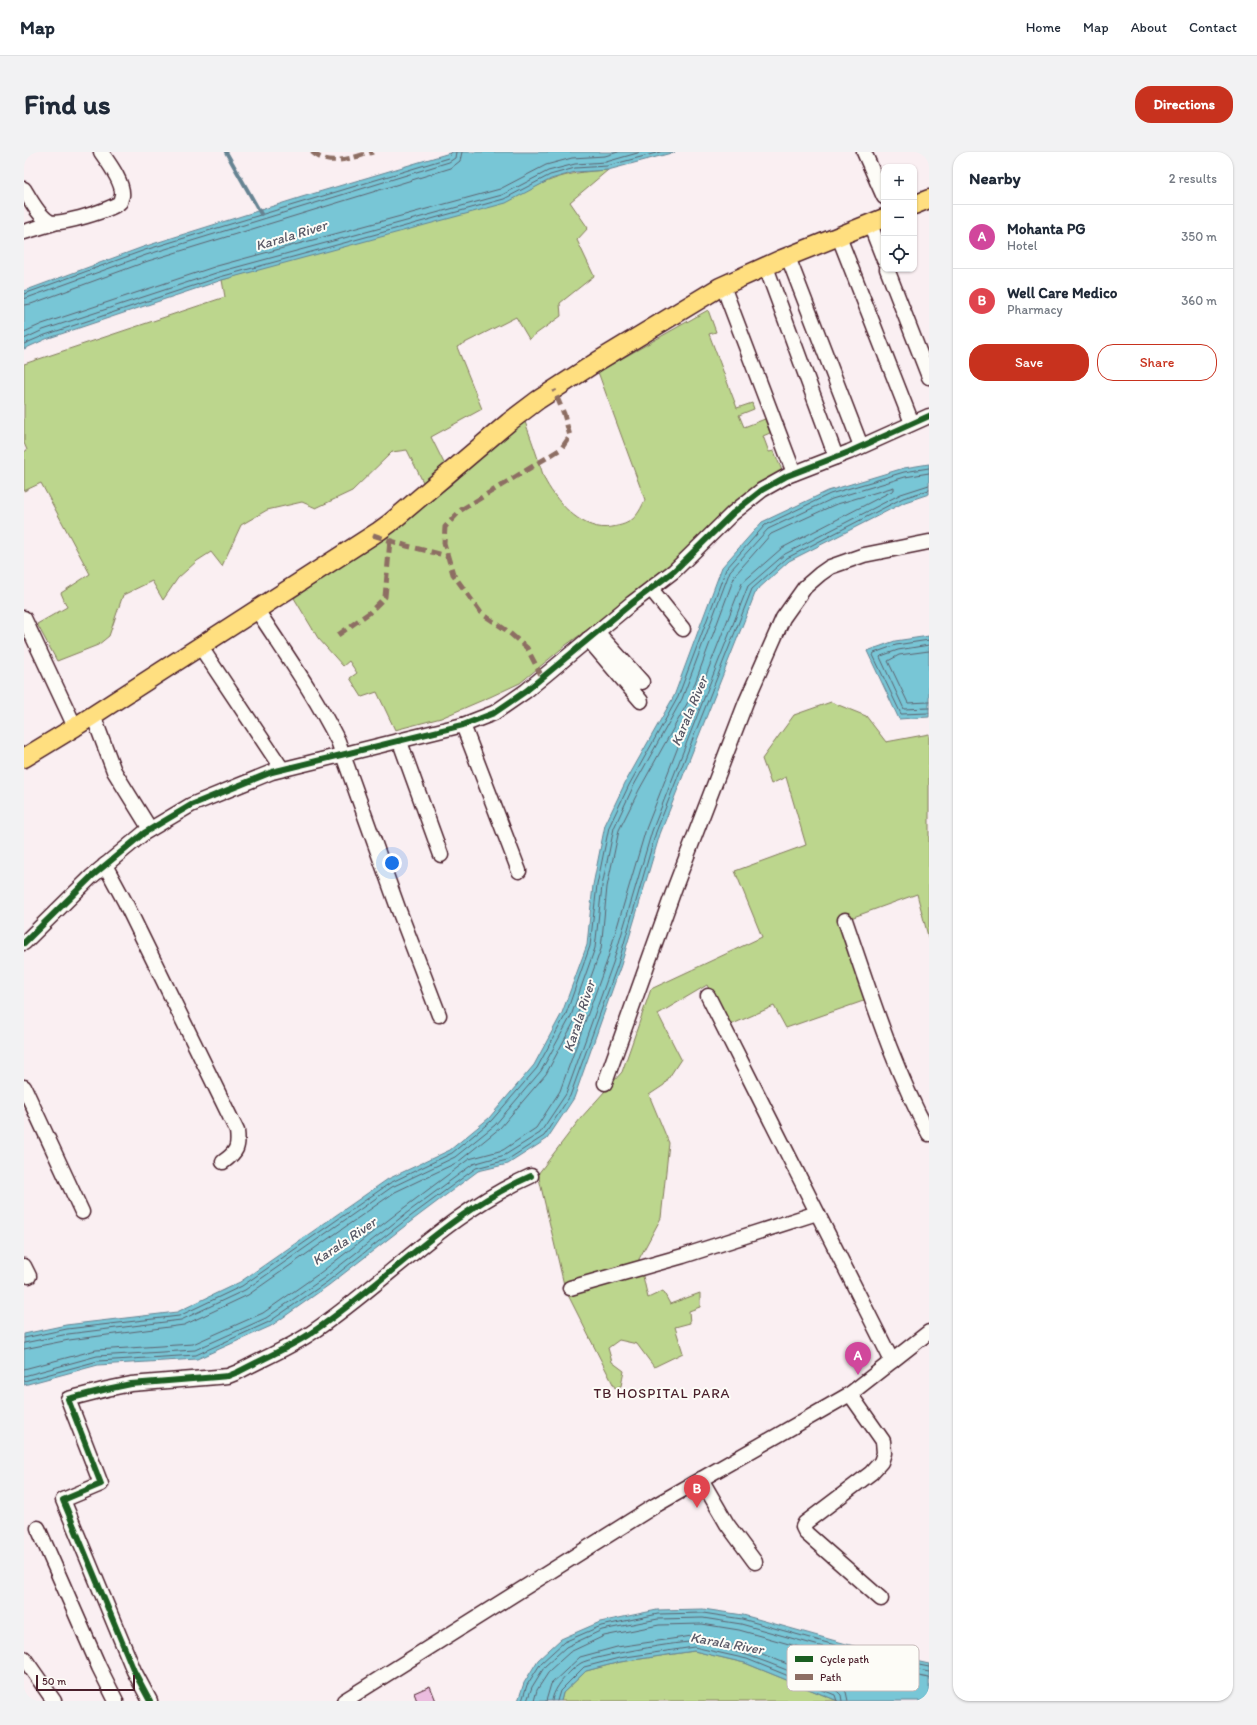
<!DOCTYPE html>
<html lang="en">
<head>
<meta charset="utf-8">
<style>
	body { margin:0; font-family:Itim,sans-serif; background:#f2f2f3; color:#1f2937 }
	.controls { position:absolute; right:12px; top:12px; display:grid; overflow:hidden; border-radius:8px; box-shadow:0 1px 3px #0004 }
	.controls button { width:36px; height:36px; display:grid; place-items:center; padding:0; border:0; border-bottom:1px solid #e0e1e3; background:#fff; color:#1f2937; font:20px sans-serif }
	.scale { position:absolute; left:12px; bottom:10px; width:99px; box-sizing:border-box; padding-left:4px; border:2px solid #4a1f2b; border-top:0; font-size:11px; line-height:14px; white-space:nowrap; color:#4a1f2b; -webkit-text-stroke:3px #fdfcf7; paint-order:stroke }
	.you { position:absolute; left:368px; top:711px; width:14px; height:14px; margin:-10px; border:3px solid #fff; border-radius:50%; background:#1a73e8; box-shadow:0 0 0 6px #1a73e833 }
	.badge { display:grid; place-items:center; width:26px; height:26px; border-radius:50%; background:#c8321e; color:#fff; font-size:13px; font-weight:700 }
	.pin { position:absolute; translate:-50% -33px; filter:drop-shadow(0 1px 2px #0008) }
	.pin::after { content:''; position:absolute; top:21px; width:14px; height:12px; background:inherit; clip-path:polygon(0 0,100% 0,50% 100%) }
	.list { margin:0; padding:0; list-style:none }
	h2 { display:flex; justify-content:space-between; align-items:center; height:52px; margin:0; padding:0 16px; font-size:17px }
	h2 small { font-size:13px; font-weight:400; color:#747a83 }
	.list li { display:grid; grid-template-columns:26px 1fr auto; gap:12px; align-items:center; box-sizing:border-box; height:64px; padding:0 16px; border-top:1px solid #e0e1e3 }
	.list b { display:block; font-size:15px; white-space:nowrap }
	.list p { margin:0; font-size:13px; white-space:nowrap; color:#747a83 }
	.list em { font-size:13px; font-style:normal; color:#747a83 }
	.actions { display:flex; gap:8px; padding:12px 16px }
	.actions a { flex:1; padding:9px 0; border:1px solid #c8321e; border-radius:16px; text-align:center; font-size:14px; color:#c8321e }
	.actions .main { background:#c8321e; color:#fff }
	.icon { flex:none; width:22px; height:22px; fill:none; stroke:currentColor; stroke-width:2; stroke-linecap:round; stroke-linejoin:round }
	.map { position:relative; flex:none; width:905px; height:1549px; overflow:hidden; border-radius:16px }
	header { display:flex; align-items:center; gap:24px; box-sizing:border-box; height:56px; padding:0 20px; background:#fff; border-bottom:1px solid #e0e1e3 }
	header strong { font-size:19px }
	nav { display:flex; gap:22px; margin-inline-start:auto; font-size:14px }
	.intro { display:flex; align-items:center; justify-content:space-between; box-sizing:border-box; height:96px; padding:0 24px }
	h1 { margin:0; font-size:28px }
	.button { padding:10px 18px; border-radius:16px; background:#c8321e; color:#fff; font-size:14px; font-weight:700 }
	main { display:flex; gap:24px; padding:0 24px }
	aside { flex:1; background:#fff; border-radius:16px; box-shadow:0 1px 3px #0004 }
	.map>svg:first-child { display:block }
	.green { fill:#bcd68d; stroke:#837a5c }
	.water { fill:#78c6d6; stroke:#668392 }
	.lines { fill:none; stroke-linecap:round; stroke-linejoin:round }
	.shore { stroke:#5c626f; stroke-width:1 }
	.stream { stroke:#668392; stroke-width:4 }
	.building { fill:#ecbddf; stroke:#4a1f2b }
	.minor-casing { stroke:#4a1f2b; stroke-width:17 }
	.major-casing { stroke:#4a1f2b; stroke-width:21 }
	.minor { stroke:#fdfcf7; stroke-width:14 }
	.major { stroke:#ffdf80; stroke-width:18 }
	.quiet { stroke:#8d6e63; stroke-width:5; stroke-dasharray:10 5; stroke-linecap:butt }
	.cycleway-casing { stroke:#fdfcf7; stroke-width:8 }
	.cycleway { stroke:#1b5e20; stroke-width:6 }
	.labels { text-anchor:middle; stroke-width:4; stroke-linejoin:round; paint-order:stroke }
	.water-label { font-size:14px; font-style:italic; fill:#5a5967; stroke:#fdfcf7 }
	.neighbourhood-label { font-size:14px; letter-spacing:1px; fill:#4a1f2b; stroke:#fdfcf7 }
	.key { fill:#fdfcf7; stroke:#c7baba; stroke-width:1 }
	.key-label { font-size:11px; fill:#4a1f2b }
</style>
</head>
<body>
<header>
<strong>Map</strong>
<nav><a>Home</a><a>Map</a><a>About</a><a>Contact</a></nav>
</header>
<div class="intro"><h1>Find us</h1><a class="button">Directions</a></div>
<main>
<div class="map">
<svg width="905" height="1549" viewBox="0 0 905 1549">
	<rect width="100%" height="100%" fill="#faeff2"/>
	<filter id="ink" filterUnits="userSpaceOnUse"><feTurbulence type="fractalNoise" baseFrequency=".025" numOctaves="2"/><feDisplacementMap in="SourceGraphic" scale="8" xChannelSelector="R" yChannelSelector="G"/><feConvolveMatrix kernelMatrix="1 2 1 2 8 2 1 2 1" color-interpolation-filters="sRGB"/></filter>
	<g filter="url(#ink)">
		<g class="green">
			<path d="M584 18 546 50 564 76 553 88 570 124 536 151 537 164 505 187 492 165 433 195 458 257 407 285 421 313 399 330 383 298 368 300 328 339 292 356 278 350 243 358 217 373 198 414 187 400 173 409 154 426 139 448 128 429 99 443 85 484 74 493 33 509 13 472 43 455 37 441 66 422 17 331 0 339V300L3 298 0 291V212L201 145 198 128 509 36C537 22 553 20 584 18Z"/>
			<path d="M684 158 692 180 685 182 713 256 728 251 730 257 715 263 720 275 741 267 746 281 739 284 745 300 750 299 759 321 647 418 542 493 496 531 466 545 417 566 371 578 353 540 338 545 326 526 333 521 325 509 319 514 294 486 270 446 354 388 427 333 500 267C505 281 510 295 515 310 517 316 519 324 522 330 535 353 560 380 588 375 608 372 613 365 621 348L574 220Z"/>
			<path d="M807 550 842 564 862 590 905 582V788L893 742 824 767 848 846 762 876 750 854 704 874 683 833 634 862 657 907 640 933 625 943 645 991 637 1066 615 1107 624 1146 639 1139 646 1152 676 1141V1155L665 1159 666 1171 651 1175 659 1201 630 1215 613 1192 595 1188 584 1196 588 1210 600 1219 597 1234 591 1236 541 1137 514 1022 556 967 598 920 627 837 738 785 711 719 782 693 762 625 747 632 738 607 770 563Z"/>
			<path d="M670 1499 721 1511 814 1549H537L539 1541 562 1519 596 1510Z"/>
		</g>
		<g class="water">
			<path d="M429 0H651L584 18 551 20 527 27 482 51 198 128 22 187 0 197V139L119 95 278 45Z"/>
			<path d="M905 312V342L881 350 765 409 732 439 636 682 597 813 550 946 523 987 484 1012 454 1019 390 1067 305 1133 247 1174 173 1207 74 1213 0 1233V1182L42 1173 153 1160 216 1130 364 1027 426 998 465 966 510 913 538 861 563 793 569 733 581 673 601 631 650 544 698 415 738 370 804 339 880 316Z"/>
			<path d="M905 484V565L875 567 843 499 871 489Z"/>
			<path d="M679 1457 719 1463 851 1500 905 1512V1549H814L721 1511 670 1499 596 1510 562 1519 539 1541 537 1549H494L500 1531 514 1508 537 1487 576 1470 633 1458Z"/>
		</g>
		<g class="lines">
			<g class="shore">
				<path d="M0 142 121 98 424 6 426 4 427 0"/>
				<path d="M0 147 122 103 425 10 431 6 432 0"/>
				<path d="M0 153 7 152 124 109 427 16 436 9 438 0"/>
				<path d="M0 180 18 172 193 114 476 37 522 13 548 6 581 4 594 0"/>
				<path d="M0 187 19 178 195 120 478 43 524 19 551 12 582 10 617 0"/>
				<path d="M0 192 21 183 196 125 480 47 526 23 551 16 583 14 636 0"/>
				<path d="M905 488 872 493 850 501 849 503 877 562 905 561"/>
				<path d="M905 493 874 498 857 504 856 505 880 557 905 556"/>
				<path d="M905 499 875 503 864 509 884 551 905 550"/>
				<path d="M0 1186 43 1177 155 1164 218 1134 366 1031 428 1001 467 969 513 916 542 862 566 794 573 733 585 675 605 633 654 545 702 417 741 373 806 342 880 320 905 316"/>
				<path d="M0 1191 44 1182 157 1168 221 1138 368 1035 431 1005 471 973 517 919 547 864 571 796 578 734 590 676 609 635 658 547 706 419 744 377 808 347 881 325 905 321"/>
				<path d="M0 1197 45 1188 160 1173 224 1143 371 1040 434 1010 476 976 522 922 552 866 577 797 583 735 595 678 615 638 664 550 711 423 747 382 810 353 870 335V338L758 396 718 431 622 677 583 809 536 939 512 976 479 998 445 1007 381 1055 296 1121 239 1161 169 1192 72 1198 0 1217"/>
				<path d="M0 1224 73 1204 171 1198 242 1166 300 1126 384 1060 449 1012 481 1003 516 981 542 942 589 811 628 679 724 434 761 402 877 342 905 333"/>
				<path d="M0 1229 74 1209 172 1203 245 1170 303 1130 387 1064 452 1016 483 1008 520 984 546 944 594 812 632 680 728 437 763 406 879 346 905 338"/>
				<path d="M498 1549 503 1533 517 1511 540 1490 577 1474 634 1462 679 1461 718 1467 850 1504 905 1515"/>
				<path d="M503 1549 508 1535 521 1514 542 1495 578 1478 634 1467 679 1466 717 1472 849 1509 905 1520"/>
				<path d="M510 1549 513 1538 526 1518 546 1500 580 1484 635 1473 678 1472 715 1478 847 1515 905 1526"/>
				<path d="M522 1549 527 1532 556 1505 593 1495 668 1484 726 1497 815 1533 822 1540 824 1549"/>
				<path d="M528 1549C529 1536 546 1518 557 1511 567 1505 660 1488 673 1490 722 1499 767 1520 813 1539L817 1543 818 1549"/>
				<path d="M533 1549 536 1539 560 1515 595 1506 670 1495 723 1507 811 1543 813 1549"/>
			</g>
			<path class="stream" d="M202 0 237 62"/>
		</g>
		<path class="building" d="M406 1534 412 1549H393L390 1541Z"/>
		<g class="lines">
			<g class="minor-casing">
				<g id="minor">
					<path d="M840 0 860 45"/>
					<path d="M0 37C6 47 15 65 26 70 35 74 90 57 96 50 97 48 97 45 98 44 100 31 84 10 77 0"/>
					<path d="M846 72 860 108"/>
					<path d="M0 80 30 71"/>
					<path d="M815 85 888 271"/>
					<path d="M764 105 837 294"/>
					<path d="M742 115 812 305"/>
					<path d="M863 117 905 225"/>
					<path d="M699 134 770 321"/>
					<path d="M627 437 659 477"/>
					<path d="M233 458C261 501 291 543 314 589L374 756 415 863"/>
					<path d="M0 466 51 575"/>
					<path d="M573 480 618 530"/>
					<path d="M564 487 617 549"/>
					<path d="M176 494 258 617"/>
					<path d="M69 563 90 619 126 677"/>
					<path d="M439 573 495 719"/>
					<path d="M376 590 417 703"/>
					<path d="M81 713 101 750 213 979C215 995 213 1000 199 1010"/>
					<path d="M821 768C846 840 868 914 905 982"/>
					<path d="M0 791 67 725 120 681 167 653 248 620 439 573 470 561 502 539 608 451 650 419 709 361 738 338 763 324 825 300 905 264"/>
					<path d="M684 844 868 1209"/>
					<path d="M581 931 651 735 722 550 759 466 781 435 796 422 806 415 840 403 905 390"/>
					<path d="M0 935 58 1060"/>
					<path d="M0 1114 5 1124"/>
					<path d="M546 1136 659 1104 793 1061"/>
					<path d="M826 1242 859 1289 860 1301 857 1310 847 1321 781 1371 779 1375 782 1381 857 1447"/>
					<path d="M677 1327 703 1372 731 1410"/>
					<path d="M14 1376 75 1515 92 1549"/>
					<path d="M0 1506 30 1549"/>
					<path d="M126 1549 110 1519 39 1348 77 1332 44 1247 83 1237 107 1232 193 1225 204 1224 214 1220C238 1207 265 1196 287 1181 363 1130 421 1062 507 1024"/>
					<path d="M320 1549 632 1353 826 1242 905 1180"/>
				</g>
			</g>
			<g class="major-casing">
				<g id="major">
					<path d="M890 53 905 47"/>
					<path d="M0 606 51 575 355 379 366 371 485 270 514 248 574 209 696 135 758 107 860 66"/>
				</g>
			</g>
			<use href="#minor" class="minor"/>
			<use href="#major" class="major"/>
			<g class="quiet">
				<path d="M288 0C305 16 329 5 349 0"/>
				<path d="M349 383 383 394 424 404"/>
				<path d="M314 483 345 461 361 445 366 388"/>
				<path d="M518 525 503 496 482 478 457 461 429 422 420 391 421 375 437 358 537 297 546 284 540 262 530 238"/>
			</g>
			<g class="cycleway-casing">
				<g id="cycleway">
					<path d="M0 791 67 725 120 681 167 653 248 620 439 573 470 561 502 539 608 451 650 419 709 361 738 338 763 324 825 300 905 264"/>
					<path d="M126 1549 110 1519 39 1348 77 1332 44 1247 83 1237 107 1232 193 1225 204 1224 214 1220C238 1207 265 1196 287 1181 363 1130 421 1062 507 1024"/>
				</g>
			</g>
			<use href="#cycleway" class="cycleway"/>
		</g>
	</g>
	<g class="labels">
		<g class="water-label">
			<text transform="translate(267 83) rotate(-17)" y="5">Karala River</text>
			<text transform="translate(665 559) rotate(-67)" y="5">Karala River</text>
			<text transform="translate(555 864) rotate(-72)" y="5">Karala River</text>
			<text transform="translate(320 1089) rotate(-34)" y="5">Karala River</text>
			<text transform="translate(703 1491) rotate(10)" y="5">Karala River</text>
		</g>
		<g class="neighbourhood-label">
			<text x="638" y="1246">TB HOSPITAL PARA</text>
		</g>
	</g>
	<rect x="763" y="1493" width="132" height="46" rx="6" class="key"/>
	<rect x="771" y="1504" width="18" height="6" fill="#1b5e20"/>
	<rect x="771" y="1522" width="18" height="6" fill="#8d6e63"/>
	<g class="key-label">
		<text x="796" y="1511">Cycle path</text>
		<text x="796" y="1529">Path</text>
	</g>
</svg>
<div class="controls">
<button>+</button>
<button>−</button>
<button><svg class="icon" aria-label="locate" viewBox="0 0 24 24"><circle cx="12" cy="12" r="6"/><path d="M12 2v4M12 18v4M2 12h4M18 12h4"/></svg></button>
</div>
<div class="scale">50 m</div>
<div class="you"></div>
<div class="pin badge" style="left:834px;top:1223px;background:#d1479c">A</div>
<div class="pin badge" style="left:673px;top:1356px;background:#e0444e">B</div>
</div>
<aside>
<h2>Nearby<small>2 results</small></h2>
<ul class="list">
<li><span class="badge" style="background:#d1479c">A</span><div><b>Mohanta PG</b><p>Hotel</p></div><em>350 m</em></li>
<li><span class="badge" style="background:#e0444e">B</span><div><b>Well Care Medico</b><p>Pharmacy</p></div><em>360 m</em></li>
</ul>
<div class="actions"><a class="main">Save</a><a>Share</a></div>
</aside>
</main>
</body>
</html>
